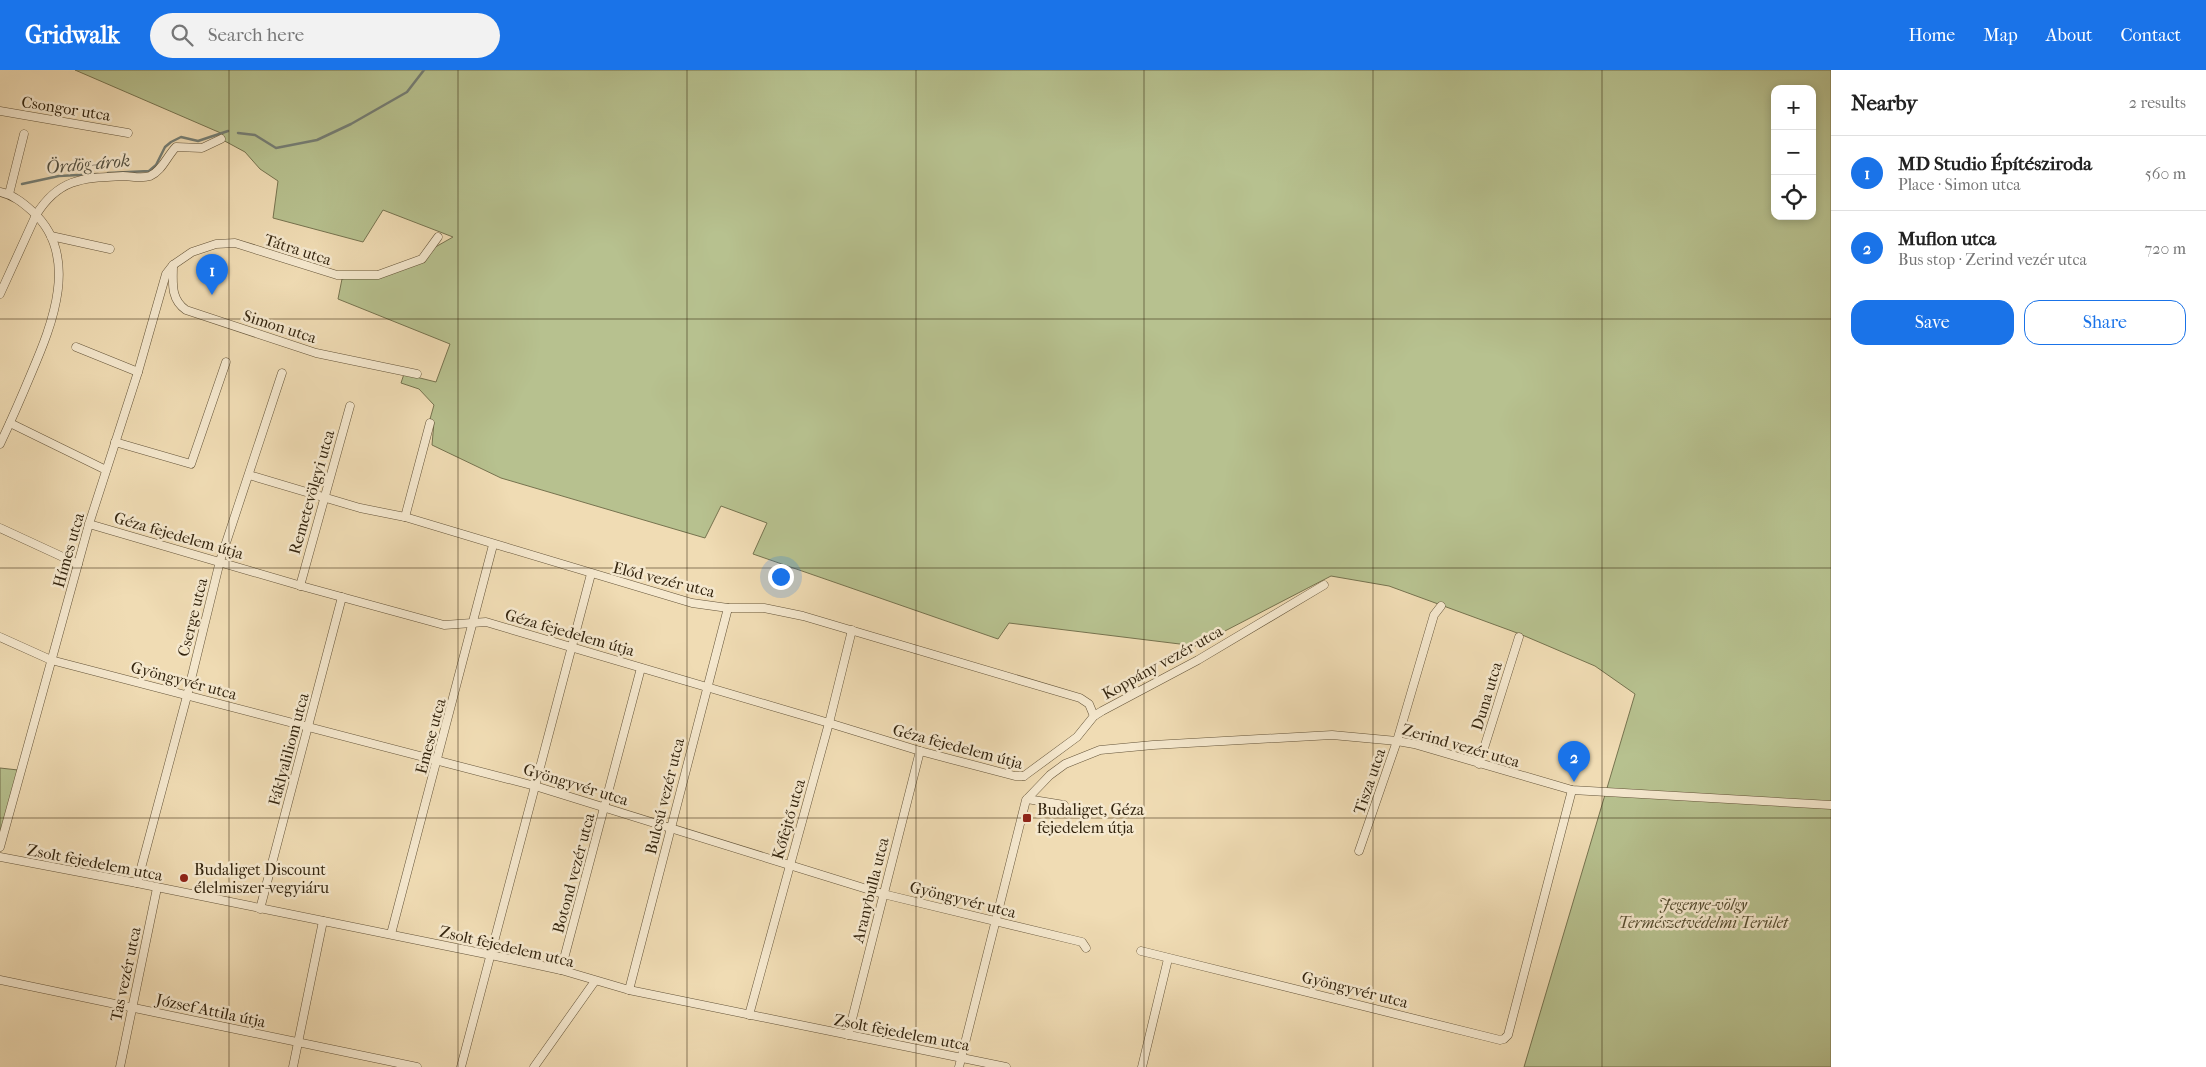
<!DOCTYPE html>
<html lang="en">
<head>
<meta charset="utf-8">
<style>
	body { margin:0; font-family:"IM FELL French Canon",serif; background:#f2f2f2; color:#222 }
	.controls { position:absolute; right:15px; top:15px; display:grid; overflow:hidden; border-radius:10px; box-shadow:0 2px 8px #0003 }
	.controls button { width:45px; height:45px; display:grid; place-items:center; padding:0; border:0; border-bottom:1px solid #e0e0e0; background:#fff; color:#222; font:25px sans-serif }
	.you { position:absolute; left:780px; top:506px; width:18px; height:18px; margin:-12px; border:4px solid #fff; border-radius:50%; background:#1a73e8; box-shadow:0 0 0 8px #1a73e833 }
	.badge { display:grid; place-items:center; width:32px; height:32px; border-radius:50%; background:#1a73e8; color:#fff; font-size:16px; font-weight:700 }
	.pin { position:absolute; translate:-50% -41px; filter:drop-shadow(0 1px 2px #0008) }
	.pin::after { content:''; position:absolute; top:26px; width:18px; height:15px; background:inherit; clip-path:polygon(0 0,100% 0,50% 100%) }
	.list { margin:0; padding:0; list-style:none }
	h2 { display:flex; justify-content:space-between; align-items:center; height:65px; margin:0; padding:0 20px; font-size:21px }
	h2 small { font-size:16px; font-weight:400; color:#767676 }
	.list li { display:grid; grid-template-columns:32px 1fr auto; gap:15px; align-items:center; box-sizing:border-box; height:75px; padding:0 20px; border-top:1px solid #e0e0e0 }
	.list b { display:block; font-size:19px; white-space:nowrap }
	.list p { margin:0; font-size:16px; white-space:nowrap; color:#767676 }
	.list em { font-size:16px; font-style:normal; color:#767676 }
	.actions { display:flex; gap:10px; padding:15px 20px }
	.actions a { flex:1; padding:11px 0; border:1px solid #1a73e8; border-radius:15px; text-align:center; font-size:18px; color:#1a73e8 }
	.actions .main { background:#1a73e8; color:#fff }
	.icon { flex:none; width:28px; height:28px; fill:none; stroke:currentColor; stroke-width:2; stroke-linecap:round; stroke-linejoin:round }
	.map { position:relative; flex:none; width:1831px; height:997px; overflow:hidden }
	header { display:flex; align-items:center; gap:30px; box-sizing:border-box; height:70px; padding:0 25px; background:#1a73e8; color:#fff }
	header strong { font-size:24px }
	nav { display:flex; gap:28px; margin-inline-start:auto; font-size:18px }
	.search { width:350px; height:45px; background:#f2f2f2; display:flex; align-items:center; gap:12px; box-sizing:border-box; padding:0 18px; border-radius:28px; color:#767676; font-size:19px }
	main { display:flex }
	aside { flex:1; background:#fff }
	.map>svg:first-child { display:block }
	.green { fill:#b7c18f; stroke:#76734f; fill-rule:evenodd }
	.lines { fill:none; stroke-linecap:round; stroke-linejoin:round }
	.stream { stroke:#757e75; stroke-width:2.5 }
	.minor-casing { stroke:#635338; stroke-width:9 }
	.minor { stroke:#f5e8ce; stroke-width:8 }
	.grid { fill:none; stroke:#34250f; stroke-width:1; stroke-opacity:0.55 }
	.poi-dot { fill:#8f2418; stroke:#f5e8ce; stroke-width:2 }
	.labels { text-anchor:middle; stroke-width:5; stroke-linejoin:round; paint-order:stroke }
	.street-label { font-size:16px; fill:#34250f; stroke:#f5e8ce }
	.poi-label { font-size:16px; fill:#34250f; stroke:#f5e8ce; text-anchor:start }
	.park-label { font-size:16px; font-style:italic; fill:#554c2f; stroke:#f5e8ce }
	.water-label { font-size:18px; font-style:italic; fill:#545142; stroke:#f5e8ce }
</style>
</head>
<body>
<header>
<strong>Gridwalk</strong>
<div class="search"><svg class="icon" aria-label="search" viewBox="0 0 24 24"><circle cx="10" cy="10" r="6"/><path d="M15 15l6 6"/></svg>Search here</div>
<nav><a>Home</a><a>Map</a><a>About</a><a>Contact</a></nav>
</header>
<main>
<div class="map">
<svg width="1831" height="997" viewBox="0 0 1831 997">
	<rect width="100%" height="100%" fill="#f0dcb4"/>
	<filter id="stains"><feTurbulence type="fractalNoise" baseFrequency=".004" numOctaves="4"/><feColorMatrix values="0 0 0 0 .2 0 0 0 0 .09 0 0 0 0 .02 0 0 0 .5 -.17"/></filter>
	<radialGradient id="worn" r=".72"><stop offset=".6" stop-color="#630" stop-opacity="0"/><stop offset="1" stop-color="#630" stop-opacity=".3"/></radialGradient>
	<g class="green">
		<path d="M75 0H1831V997H1524L1635 624 1595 596 1520 564 1389 516 1331 506 1196 576 1009 553 998 569 753 484 767 453 721 436 705 468 501 408 432 375 434 352 430 349 434 335 419 319 401 313 404 304 436 312 450 274 338 229 342 209 402 196 453 167 383 140 363 172 273 148 278 111 260 99 245 82 221 69 223 64ZM1775 19H1812V146H1775Z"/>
		<path d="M0 698 18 700 0 767Z"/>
	</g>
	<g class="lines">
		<g class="stream">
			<path d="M238 63 255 65 276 78 317 70 351 54 407 22 424 0"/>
			<path d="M108 103 149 101 156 95 165 77 171 72 181 67 198 71 228 61"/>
			<path d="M22 114 59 106 98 104"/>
		</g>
		<g class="minor-casing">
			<g id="minor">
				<path d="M0 41 128 63"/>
				<path d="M0 122C13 125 22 132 32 141 81 185 52 255 31 304 21 328 11 351 0 374"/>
				<path d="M9 124 24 64"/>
				<path d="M51 166 110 179"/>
				<path d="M173 195C173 212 170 229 186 240L316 283 417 304"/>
				<path d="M0 224 36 145C59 108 83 108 123 106 132 106 141 109 150 106 162 101 167 86 176 77L202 78 221 69"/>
				<path d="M76 277 138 302"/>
				<path d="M10 353 106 400"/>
				<path d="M115 372 191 394 226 292"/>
				<path d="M249 405 360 438 405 447 692 533 728 538H764L803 546 1080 628 1089 634 1094 646"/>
				<path d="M405 447 430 353"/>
				<path d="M89 454 305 517 444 555 486 552 829 653 920 681 1015 706H1024"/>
				<path d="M0 458 78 494"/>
				<path d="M300 516 350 336"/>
				<path d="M0 567 51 590 535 716 883 824 1082 872 1086 878"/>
				<path d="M1479 694 1519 567"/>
				<path d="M1024 706 1077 667 1094 646 1102 641 1198 590 1324 515"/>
				<path d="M1027 729 1064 735"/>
				<path d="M0 777 89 454 138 302 166 204 173 195 192 182 216 174 235 173 337 205H378L422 189 438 167"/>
				<path d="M1359 781 1397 671 1434 545 1441 536"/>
				<path d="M0 787 137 813 491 885 561 900 629 920 1006 997"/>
				<path d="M137 813 187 626 220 491 282 303"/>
				<path d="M260 839 342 527"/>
				<path d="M391 864 493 475"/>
				<path d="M1141 881 1500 970 1504 969 1508 965 1572 720"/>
				<path d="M561 900 641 598"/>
				<path d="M0 910 417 997"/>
				<path d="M629 920 728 538"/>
				<path d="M749 945 829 653 852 560"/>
				<path d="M848 965 920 681"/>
				<path d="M120 997 157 818"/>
				<path d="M293 997 323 851"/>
				<path d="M461 997 591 504"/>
				<path d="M534 997 595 911"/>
				<path d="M959 997 1026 730 1050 705 1065 694 1100 680 1153 675 1332 665 1397 671 1414 674 1572 720 1831 735"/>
				<path d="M1142 997 1168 889"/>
			</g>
		</g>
		<use href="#minor" class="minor"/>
	</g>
	<path class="grid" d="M229 0V997M458 0V997M687 0V997M916 0V997M1144 0V997M1373 0V997M1602 0V997M0 249H1831M0 498H1831M0 748H1831"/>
	<g class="poi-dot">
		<rect x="1022" y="743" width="10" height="10" rx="2.5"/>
		<circle cx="184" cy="808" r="5"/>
	</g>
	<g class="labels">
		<g class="street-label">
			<text transform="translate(66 38) rotate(9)" y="6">Csongor utca</text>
			<text transform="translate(298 179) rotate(18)" y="6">Tátra utca</text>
			<text transform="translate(280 256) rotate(18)" y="6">Simon utca</text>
			<text transform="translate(311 422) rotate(-74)" y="6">Remetevölgyi utca</text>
			<text transform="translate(179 465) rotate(16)" y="6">Géza fejedelem útja</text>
			<text transform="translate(68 480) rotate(-74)" y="6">Hímes utca</text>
			<text transform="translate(664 509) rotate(14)" y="6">Előd vezér utca</text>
			<text transform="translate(192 547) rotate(-76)" y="6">Cserge utca</text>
			<text transform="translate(570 562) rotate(16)" y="6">Géza fejedelem útja</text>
			<text transform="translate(1162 592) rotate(-29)" y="6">Koppány vezér utca</text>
			<text transform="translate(184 610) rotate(15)" y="6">Gyöngyvér utca</text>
			<text transform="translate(1486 626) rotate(-73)" y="6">Duna utca</text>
			<text transform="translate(430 666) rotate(-75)" y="6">Emese utca</text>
			<text transform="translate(1461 675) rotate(16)" y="6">Zerind vezér utca</text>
			<text transform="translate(958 676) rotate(15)" y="6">Géza fejedelem útja</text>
			<text transform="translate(288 679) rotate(-75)" y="6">Fáklyaliliom utca</text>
			<text transform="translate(1369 711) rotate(-71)" y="6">Tisza utca</text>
			<text transform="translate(576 714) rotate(17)" y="6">Gyöngyvér utca</text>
			<text transform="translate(664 726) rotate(-76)" y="6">Bulcsú vezér utca</text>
			<text transform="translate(788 749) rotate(-74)" y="6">Kőfejtő utca</text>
			<text transform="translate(95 792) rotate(11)" y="6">Zsolt fejedelem utca</text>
			<text transform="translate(573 803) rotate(-75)" y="6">Botond vezér utca</text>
			<text transform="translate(870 820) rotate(-76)" y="6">Aranybulla utca</text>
			<text transform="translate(963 829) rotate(14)" y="6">Gyöngyvér utca</text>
			<text transform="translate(507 876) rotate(13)" y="6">Zsolt fejedelem utca</text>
			<text transform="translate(125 904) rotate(-78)" y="6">Tas vezér utca</text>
			<text transform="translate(1355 919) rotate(14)" y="6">Gyöngyvér utca</text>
			<text transform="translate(211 940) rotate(12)" y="6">József Attila útja</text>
			<text transform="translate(902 962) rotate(11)" y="6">Zsolt fejedelem utca</text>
		</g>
		<g class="poi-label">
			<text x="1037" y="745">Budaliget, Géza<tspan x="1037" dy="18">fejedelem útja</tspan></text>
			<text x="194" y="805">Budaliget Discount<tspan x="194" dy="18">élelmiszer-vegyiáru</tspan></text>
		</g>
		<g class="park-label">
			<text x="1703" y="840">Jegenye-völgy<tspan x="1703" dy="18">Természetvédelmi Terület</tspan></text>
		</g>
		<g class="water-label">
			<text transform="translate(88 94) rotate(-5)" y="6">Ördög-árok</text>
		</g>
	</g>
	<rect width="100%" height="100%" filter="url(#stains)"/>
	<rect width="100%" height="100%" fill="url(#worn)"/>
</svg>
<div class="controls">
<button>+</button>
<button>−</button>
<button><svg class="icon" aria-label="locate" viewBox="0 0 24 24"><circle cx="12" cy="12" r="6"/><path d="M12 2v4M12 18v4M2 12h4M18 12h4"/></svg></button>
</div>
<div class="you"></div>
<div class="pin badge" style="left:212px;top:225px">1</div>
<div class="pin badge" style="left:1574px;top:712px">2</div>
</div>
<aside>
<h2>Nearby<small>2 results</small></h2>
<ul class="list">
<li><span class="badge">1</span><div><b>MD Studio Építésziroda</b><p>Place · Simon utca</p></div><em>560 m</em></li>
<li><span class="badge">2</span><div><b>Muflon utca</b><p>Bus stop · Zerind vezér utca</p></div><em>720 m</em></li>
</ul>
<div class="actions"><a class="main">Save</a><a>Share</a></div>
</aside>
</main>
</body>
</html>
